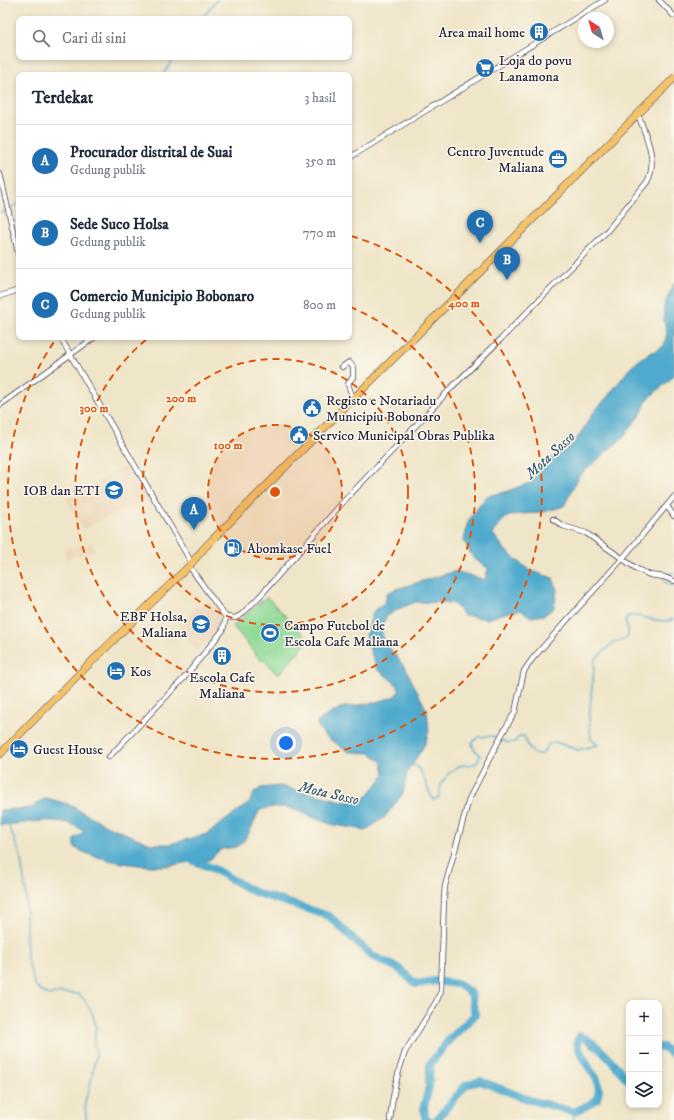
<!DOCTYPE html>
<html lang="id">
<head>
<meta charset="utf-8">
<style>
	body { margin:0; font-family:"IM FELL DW Pica",serif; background:#f2f2f3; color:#1f2937 }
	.controls { position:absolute; right:12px; bottom:12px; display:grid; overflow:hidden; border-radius:8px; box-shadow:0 2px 6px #0003 }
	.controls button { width:36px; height:36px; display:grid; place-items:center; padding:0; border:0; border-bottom:1px solid #e0e1e3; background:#fff; color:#1f2937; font:20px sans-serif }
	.compass { position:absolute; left:578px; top:12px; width:36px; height:36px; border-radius:50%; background:#fff; box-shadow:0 2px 6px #0003; rotate:323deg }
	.you { position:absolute; left:286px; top:743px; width:14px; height:14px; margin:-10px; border:3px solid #fff; border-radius:50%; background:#1a73e8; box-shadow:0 0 0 6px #1a73e833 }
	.badge { display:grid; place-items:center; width:26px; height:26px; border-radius:50%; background:#1f6fb2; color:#fff; font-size:13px; font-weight:700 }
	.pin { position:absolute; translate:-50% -33px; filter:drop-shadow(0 1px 2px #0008) }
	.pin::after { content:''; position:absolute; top:21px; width:14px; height:12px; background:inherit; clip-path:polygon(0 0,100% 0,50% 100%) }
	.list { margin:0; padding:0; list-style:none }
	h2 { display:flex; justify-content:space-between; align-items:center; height:52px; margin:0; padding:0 16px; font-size:17px }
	h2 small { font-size:13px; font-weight:400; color:#747a83 }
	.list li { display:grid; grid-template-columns:26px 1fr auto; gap:12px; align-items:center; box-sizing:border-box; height:72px; padding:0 16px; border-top:1px solid #e0e1e3 }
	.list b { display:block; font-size:15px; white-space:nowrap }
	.list p { margin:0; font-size:13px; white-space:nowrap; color:#747a83 }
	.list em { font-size:13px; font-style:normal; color:#747a83 }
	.icon { flex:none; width:22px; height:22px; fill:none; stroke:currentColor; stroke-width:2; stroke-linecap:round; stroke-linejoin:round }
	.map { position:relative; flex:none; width:674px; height:1120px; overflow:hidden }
	.search { position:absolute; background:#fff; box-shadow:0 2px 6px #0003; left:16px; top:16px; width:336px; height:44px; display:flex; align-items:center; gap:10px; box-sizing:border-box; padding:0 14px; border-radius:8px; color:#747a83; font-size:15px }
	.panel { position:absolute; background:#fff; box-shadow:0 2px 6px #0003; left:16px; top:72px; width:336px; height:268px; border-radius:8px }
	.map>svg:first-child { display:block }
	.built { fill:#edd7bb }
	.green { fill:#8ed996; stroke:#587e68 }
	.water { fill:#50aacd; stroke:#396684 }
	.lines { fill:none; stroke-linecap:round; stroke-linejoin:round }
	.stream { stroke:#50aacd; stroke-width:1.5 }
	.river { stroke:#50aacd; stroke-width:8 }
	.street-casing { stroke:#413f50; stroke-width:6 }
	.primary-casing { stroke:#413f50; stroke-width:8 }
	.street { stroke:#fff; stroke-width:4.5 }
	.primary { stroke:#f3c26a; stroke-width:7 }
	.ring { fill:none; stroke:#de560e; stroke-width:2; stroke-dasharray:7 5 }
	.labels { text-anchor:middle; stroke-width:3; stroke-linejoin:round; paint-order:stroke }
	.poi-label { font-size:14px; fill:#22223b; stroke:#fbf7ec; text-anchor:start }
	.water-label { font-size:15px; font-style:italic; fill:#345875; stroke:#fbf7ec }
	.centre { fill:#de560e; stroke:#fbf7ec; stroke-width:2 }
	.ring-label { font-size:12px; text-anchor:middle; font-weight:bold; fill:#de560e; stroke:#fbf7ec; stroke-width:3; stroke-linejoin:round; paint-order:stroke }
</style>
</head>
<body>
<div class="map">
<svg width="674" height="1120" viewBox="0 0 674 1120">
	<rect width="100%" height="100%" fill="#fbf7ec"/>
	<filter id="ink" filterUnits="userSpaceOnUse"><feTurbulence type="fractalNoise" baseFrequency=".025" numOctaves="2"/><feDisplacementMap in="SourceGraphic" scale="8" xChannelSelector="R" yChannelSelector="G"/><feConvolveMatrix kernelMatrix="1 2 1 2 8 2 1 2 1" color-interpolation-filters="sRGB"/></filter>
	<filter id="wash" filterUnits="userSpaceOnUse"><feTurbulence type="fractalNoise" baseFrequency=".012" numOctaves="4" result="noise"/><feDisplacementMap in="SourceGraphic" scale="16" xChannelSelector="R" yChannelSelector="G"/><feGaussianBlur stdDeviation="0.9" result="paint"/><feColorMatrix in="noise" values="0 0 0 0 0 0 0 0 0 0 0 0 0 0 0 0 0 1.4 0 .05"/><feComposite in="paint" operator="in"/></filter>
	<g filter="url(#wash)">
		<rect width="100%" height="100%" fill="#efe5c8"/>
		<g class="built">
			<path d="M129 464 149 497 83 529 66 500Z"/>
			<path d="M93 543 95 551 66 559 64 550Z"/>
			<path d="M210 600 219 611 221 621 213 636 197 651 187 640 180 627 195 609Z"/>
		</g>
		<path class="green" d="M267 597 309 640 278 675 263 659 261 661 233 626Z"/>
		<path class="water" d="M674 283V376L647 400 642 412 623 438 613 446 579 476 564 506C555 509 546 512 537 513 512 515 507 511 493 534L507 552 529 570 553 578 557 590 554 608 544 615 531 617 521 610 501 614 488 619 463 615 453 603 416 602 398 609 386 617 382 625V638L406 669 427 711 429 731 425 744 407 773 403 793 385 817 365 831C354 827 342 827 331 824 303 817 293 800 260 810 253 821 250 838 238 846 233 849 225 847 220 850 216 853 213 858 209 860 203 862 196 861 190 862 181 863 172 866 163 866 138 867 94 860 74 847V839L84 832C62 812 26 825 0 825V810L32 808 37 803 47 798 68 804 108 826 151 844H170L207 834 249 803 254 793 261 788 280 786 347 802 365 799 384 775 382 762 371 753 349 752 329 739 324 735 316 723 323 718 340 708 372 703 394 697 400 690 394 682 377 669 369 647 366 634 373 612 385 602 387 593 396 589 456 571 485 580 488 568 473 558 464 541 468 521 480 505 487 496 505 492 529 483 546 462 554 456 565 451 574 443 582 431 593 413 609 395 630 368 643 357 664 346 667 333 664 320V306Z"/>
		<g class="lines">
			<g class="stream">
				<path d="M201 19 217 0"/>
				<path d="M163 75 174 57"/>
				<path d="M0 213 17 205 19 202"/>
				<path d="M664 575 674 573"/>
				<path d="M664 579 665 582 674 586"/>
				<path d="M413 764C426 772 425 789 434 800L439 797 441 784 448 774 459 766 475 764 478 761 480 755 474 749 472 743 478 737 492 736 508 743 515 742 519 736H524L529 748 534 754H542L549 744 555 742 578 750 598 745 591 739 589 717 595 659 614 642 624 640 628 636V629L625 621 628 616C643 614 659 625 674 619"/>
				<path d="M8 824 20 854 26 892V935L27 958 35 986 41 991 48 995 63 993 78 994 84 999 93 1015 96 1026 94 1043 96 1054 90 1087 85 1101 86 1120"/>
				<path d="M574 1120V1112"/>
			</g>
			<g class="river">
				<path d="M187 858 214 869 254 892 329 916 372 956 398 968 416 984 434 981 458 984 471 993 475 1015 448 1041 430 1064 429 1087 424 1106 425 1118 428 1120"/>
				<path d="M659 1047H663L674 1056"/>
				<path d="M436 1120 466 1085 480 1081 530 1100 574 1112 586 1106 597 1099 599 1090 597 1079 589 1068 578 1047 577 1041 580 1036C599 1043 615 1066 629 1081"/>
			</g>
		</g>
	</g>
	<g filter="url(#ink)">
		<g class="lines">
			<g class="street-casing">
				<g id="street">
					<path d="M659 0 674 16"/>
					<path d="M349 158 605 0"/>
					<path d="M0 174 19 257"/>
					<path d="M0 296 19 290"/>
					<path d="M60 337 190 560 189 566 222 612 226 617 235 618 241 615 260 596 344 501 392 451 452 387 500 340 536 303 607 231 647 182C659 161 645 134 638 114"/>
					<path d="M342 367 349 362 353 367V377L348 384 351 393 355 398"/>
					<path d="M0 405 95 337"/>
					<path d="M667 506 674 516"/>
					<path d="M553 519 563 526 586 533 637 569 650 575 664 577 674 581"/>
					<path d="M109 757 184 678 223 630 226 617"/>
					<path d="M390 1120C392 1096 397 1074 405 1052L436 1002 441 991 444 898 445 886 469 799 501 736 515 712 524 671 533 658 622 559 674 497"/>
				</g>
			</g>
			<g class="primary-casing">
				<path id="primary" d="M0 754 74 679 189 566 206 546 674 78"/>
			</g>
			<use href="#street" class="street"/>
			<use href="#primary" class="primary"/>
		</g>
	</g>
	<circle cx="275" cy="492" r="67" fill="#de560e" fill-opacity=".12"/>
	<g class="ring">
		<circle cx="275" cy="492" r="67"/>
		<circle cx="275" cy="492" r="133"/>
		<path d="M350 307A200 200 0 1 1 148 338"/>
		<path d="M351 236A267 267 0 1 1 56 339"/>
	</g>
	<defs>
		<g id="building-disc" transform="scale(1)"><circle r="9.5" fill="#1f6fb2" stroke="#fbf7ec"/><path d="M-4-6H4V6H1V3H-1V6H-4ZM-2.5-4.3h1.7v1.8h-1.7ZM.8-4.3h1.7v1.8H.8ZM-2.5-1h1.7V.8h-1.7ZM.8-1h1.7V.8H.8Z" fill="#fff"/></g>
		<g id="supermarket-disc" transform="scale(1)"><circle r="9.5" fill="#1f6fb2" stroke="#fbf7ec"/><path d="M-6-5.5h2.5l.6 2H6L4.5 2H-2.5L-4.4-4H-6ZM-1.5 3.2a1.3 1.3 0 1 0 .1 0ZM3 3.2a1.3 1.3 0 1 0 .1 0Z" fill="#fff"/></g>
		<g id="office-disc" transform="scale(1)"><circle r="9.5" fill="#1f6fb2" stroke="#fbf7ec"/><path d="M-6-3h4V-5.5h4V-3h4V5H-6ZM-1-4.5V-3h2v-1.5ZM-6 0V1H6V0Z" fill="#fff"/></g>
		<g id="civic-disc" transform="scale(1)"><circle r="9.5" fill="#1f6fb2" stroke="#fbf7ec"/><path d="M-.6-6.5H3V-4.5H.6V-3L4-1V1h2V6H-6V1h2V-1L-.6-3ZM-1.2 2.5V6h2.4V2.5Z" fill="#fff"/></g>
		<g id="university-disc" transform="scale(1)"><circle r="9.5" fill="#1f6fb2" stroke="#fbf7ec"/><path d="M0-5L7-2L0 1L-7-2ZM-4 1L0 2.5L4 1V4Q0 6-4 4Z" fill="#fff"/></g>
		<g id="fuel-disc" transform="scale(1)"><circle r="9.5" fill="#1f6fb2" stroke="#fbf7ec"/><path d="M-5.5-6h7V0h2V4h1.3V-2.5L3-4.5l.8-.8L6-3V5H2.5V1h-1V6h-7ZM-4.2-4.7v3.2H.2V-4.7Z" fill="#fff"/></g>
		<g id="school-disc" transform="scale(1)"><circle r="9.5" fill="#1f6fb2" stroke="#fbf7ec"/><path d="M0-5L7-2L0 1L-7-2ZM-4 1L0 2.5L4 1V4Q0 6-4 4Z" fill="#fff"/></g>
		<g id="stadium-disc" transform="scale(1)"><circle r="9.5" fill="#1f6fb2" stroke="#fbf7ec"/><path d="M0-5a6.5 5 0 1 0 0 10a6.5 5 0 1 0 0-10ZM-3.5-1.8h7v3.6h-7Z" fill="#fff"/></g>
		<g id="hotel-disc" transform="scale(1)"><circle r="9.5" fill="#1f6fb2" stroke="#fbf7ec"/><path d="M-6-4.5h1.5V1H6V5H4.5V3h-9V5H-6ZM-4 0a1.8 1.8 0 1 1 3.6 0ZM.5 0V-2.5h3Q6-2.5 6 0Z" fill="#fff"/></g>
	</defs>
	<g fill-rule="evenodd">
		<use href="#building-disc" x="539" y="32"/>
		<use href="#supermarket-disc" x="485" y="68"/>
		<use href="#office-disc" x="558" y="159"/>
		<use href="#civic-disc" x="312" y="408"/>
		<use href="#civic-disc" x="299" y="435"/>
		<use href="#university-disc" x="114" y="490"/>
		<use href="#fuel-disc" x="233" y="548"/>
		<use href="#school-disc" x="201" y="624"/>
		<use href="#stadium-disc" x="270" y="633"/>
		<use href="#building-disc" x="222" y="656"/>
		<use href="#hotel-disc" x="116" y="671"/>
		<use href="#hotel-disc" x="19" y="749"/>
	</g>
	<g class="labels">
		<g class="poi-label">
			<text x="525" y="37" text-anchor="end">Area mail home</text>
			<text x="499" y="65">Loja do povu<tspan x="499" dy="16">Lanamona</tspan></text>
			<text x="544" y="156" text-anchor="end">Centro Juventude<tspan x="544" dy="16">Maliana</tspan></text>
			<text x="326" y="405">Registo e Notariadu<tspan x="326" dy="16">Municipiu Bobonaro</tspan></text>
			<text x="313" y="440">Servico Municipal Obras Publika</text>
			<text x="100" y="495" text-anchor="end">IOB dan ETI</text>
			<text x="247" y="553">Abomkase Fuel</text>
			<text x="187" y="621" text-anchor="end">EBF Holsa,<tspan x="187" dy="16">Maliana</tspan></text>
			<text x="284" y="630">Campo Futebol de<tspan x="284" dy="16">Escola Cafe Maliana</tspan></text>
			<text x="130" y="676">Kos</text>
			<text x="222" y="682" text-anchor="middle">Escola Cafe<tspan x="222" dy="16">Maliana</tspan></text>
			<text x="33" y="754">Guest House</text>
		</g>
		<g class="water-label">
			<text transform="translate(550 455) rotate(-43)" y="5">Mota Sosso</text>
			<text transform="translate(329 793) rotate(13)" y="5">Mota Sosso</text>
		</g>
	</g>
	<circle cx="275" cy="492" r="6" class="centre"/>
	<g class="ring-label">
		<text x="464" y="307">400 m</text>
		<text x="181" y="402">200 m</text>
		<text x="94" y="412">300 m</text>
		<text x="228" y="449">100 m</text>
	</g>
</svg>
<div class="controls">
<button>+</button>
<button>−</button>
<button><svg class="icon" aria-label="layers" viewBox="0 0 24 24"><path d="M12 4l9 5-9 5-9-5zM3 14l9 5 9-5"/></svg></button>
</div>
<svg class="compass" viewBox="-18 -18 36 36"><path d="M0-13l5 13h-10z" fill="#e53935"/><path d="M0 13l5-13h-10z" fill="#747a83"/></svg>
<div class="you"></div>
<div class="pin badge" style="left:194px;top:530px">A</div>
<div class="pin badge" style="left:507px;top:280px">B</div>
<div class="pin badge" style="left:480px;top:243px">C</div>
<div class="search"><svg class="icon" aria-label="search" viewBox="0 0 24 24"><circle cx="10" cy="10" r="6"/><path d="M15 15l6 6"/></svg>Cari di sini</div>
<section class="panel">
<h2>Terdekat<small>3 hasil</small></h2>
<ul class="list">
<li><span class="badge">A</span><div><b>Procurador distrital de Suai</b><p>Gedung publik</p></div><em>350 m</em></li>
<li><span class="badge">B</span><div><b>Sede Suco Holsa</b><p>Gedung publik</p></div><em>770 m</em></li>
<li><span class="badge">C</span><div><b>Comercio Municipio Bobonaro</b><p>Gedung publik</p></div><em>800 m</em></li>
</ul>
</section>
</div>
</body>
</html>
